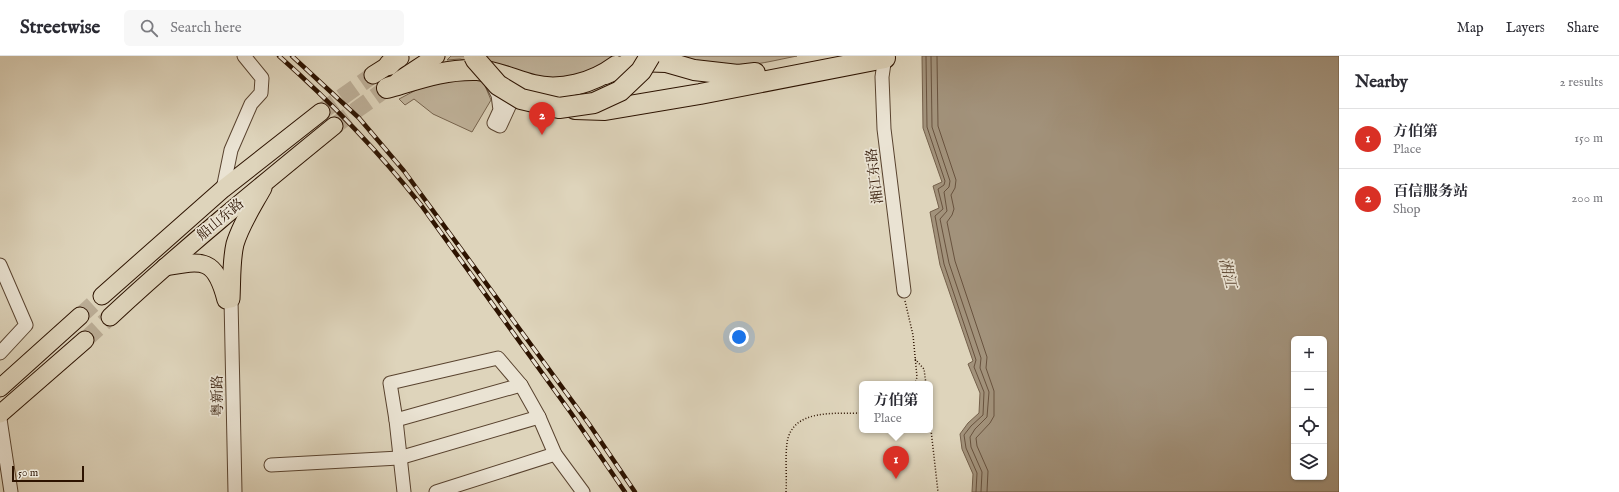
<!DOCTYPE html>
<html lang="en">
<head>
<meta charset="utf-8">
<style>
	body { margin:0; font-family:"IM FELL English","Noto Serif SC",serif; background:#f7f7f7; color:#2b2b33 }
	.controls { position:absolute; right:12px; bottom:12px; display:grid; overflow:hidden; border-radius:6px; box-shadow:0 1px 3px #0004 }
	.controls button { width:36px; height:36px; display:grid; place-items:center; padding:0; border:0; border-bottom:1px solid #e1e1e2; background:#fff; color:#2b2b33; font:20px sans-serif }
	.scale { position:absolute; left:12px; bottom:10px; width:72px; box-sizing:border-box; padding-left:4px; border:2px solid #2d1300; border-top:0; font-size:11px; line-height:14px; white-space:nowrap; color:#2d1300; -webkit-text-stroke:3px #eae3d3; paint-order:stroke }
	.you { position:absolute; left:739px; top:281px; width:14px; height:14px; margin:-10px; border:3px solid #fff; border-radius:50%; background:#1a73e8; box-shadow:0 0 0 6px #1a73e833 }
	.badge { display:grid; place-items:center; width:26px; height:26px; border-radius:50%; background:#d93025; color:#fff; font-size:13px; font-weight:700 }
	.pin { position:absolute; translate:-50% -33px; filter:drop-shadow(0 1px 2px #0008) }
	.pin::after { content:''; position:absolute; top:21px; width:14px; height:12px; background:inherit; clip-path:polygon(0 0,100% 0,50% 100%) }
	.popup { position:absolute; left:859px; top:325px; width:74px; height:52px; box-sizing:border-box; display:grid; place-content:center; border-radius:6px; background:#fff; filter:drop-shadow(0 1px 3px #0005); font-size:13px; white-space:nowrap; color:#7c7c81 }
	.popup b { font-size:15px; color:#2b2b33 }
	.popup::after { content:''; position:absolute; left:50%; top:100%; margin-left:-8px; border:8px solid transparent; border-top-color:#fff }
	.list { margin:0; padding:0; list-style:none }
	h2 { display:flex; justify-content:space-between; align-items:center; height:52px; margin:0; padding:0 16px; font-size:17px }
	h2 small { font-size:13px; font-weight:400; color:#7c7c81 }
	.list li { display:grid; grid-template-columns:26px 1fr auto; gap:12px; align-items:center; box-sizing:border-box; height:60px; padding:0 16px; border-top:1px solid #e1e1e2 }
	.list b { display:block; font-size:15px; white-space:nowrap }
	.list p { margin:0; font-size:13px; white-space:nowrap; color:#7c7c81 }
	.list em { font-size:13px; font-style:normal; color:#7c7c81 }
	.icon { flex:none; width:22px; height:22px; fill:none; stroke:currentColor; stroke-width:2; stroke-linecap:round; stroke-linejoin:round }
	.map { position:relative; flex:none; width:1339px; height:436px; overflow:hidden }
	header { display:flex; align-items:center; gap:24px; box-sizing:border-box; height:56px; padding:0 20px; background:#fff; border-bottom:1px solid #e1e1e2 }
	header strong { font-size:19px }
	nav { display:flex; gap:22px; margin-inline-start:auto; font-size:14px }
	.search { width:280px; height:36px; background:#f7f7f7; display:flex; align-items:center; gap:10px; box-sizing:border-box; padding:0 14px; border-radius:6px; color:#7c7c81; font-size:15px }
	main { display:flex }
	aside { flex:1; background:#fff }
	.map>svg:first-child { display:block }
	.green { fill:#c0b39b; stroke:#76634e }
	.water { fill:#a2927b; stroke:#735f4a; fill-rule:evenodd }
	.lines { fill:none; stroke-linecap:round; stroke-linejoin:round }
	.shore { stroke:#68523e; stroke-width:1 }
	.major-tunnel { stroke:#bbad96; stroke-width:17; stroke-dasharray:17 8; stroke-linecap:butt }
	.minor-casing { stroke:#59432f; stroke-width:15 }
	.major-casing { stroke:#2d1300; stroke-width:19 }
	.highway-casing { stroke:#2d1300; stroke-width:22 }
	.path { stroke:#2d1300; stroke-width:1.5; stroke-dasharray:1 2; stroke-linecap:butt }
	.minor { stroke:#eae3d3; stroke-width:13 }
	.major { stroke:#ded4bb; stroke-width:17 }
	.highway { stroke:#ded4bb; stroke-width:20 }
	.rail-casing { stroke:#2d1300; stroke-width:4.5 }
	.rail { stroke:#eae3d3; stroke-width:3; stroke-dasharray:9; stroke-linecap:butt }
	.highway-bridge-casing { stroke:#2d1300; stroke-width:22; stroke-linecap:butt }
	.highway-bridge { stroke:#ded4bb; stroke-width:20 }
	.labels { text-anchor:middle; stroke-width:3.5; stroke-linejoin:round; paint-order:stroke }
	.street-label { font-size:14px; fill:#2d1300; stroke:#eae3d3 }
	.water-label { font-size:15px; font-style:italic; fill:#5c4631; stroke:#eae3d3 }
</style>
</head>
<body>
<header>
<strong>Streetwise</strong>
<div class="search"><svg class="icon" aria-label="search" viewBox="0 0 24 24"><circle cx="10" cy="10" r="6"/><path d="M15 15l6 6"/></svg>Search here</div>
<nav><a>Map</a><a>Layers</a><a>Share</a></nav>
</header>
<main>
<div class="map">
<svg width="1339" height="436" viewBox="0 0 1339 436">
	<rect width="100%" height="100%" fill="#ded4bb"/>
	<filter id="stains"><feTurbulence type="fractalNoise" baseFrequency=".005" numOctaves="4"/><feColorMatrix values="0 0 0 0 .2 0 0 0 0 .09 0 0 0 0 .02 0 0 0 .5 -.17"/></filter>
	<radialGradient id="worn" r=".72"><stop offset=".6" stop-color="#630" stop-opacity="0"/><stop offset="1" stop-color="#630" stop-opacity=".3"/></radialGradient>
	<g class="green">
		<path d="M451 0H616L601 12 551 26 460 3 447 4Z"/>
		<path d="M677 0H797C776 4 754 10 732 10 713 10 695 5 677 0Z"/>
		<path d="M460 23 483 25 491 44 472 76 433 58 414 43 405 49 399 43 420 32Z"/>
	</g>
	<path class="water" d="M922 0H1339V436H972L973 418 962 393 960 378 968 367 979 357 980 337 968 308 973 305 940 209 930 156 939 152 933 130 942 126 923 72ZM1294 283H1324V421H1294Z"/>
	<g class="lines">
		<g class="shore">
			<path d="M926 0 927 71 945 125 944 129 938 133 943 153 935 160 944 208 976 304 974 311 984 336 983 359 971 370 964 379 966 392 977 417 976 436"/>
			<path d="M931 0 932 71 950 125 949 131 944 136 947 155 940 163 949 207 981 302 980 312 989 336 987 361 975 373 970 381 971 391 982 416 981 436"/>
			<path d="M937 0 938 70 956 124 955 132 951 139 954 153 952 159 947 166 955 205 987 301 986 312 994 335V360L990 367 976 382 977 390 988 415 987 436"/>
		</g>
		<g class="major-tunnel">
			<path d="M321 56 373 19"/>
			<path d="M334 70 387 32"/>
			<path d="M80 260 102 240"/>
			<path d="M85 284 110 261"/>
		</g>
		<g class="minor-casing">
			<g id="minor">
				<path d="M885 0 882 21 884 73 904 235"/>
				<path d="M491 26 498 39 500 54 494 67 500 70 511 46 522 37"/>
				<path d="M223 133 231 94 251 48 261 37 262 22 244 0"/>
				<path d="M0 209 26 269 0 297"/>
				<path d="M231 243 235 436"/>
				<path d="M0 363 11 436"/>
				<path d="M396 364 521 329"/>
				<path d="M271 409 399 402 539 361"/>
				<path d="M404 436 396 364 390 327 498 302 521 329 539 361 555 398 583 436"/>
				<path d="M436 436 555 398"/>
			</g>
		</g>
		<g class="major-casing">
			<g id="major">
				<path d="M373 19 400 2"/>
				<path d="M398 25 436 0"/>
				<path d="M165 211C204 204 215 202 226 244"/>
				<path d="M102 240 223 133 321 56"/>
				<path d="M231 243C232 225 231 205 235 188 241 168 253 150 263 132"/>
				<path d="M110 261C182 194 258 132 334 70"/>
				<path d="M0 332 80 260"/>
				<path d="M0 358 85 284"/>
			</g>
		</g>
		<g class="highway-casing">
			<g id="highway">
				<path d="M389 9 397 0"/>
				<path d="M605 18 635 5 666 6 694 14 738 19 755 17"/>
				<path d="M387 32C418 23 444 13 477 14 496 15 514 24 533 29 561 36 593 27 616 10"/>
				<path d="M575 53 605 54 700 38 885 2"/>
			</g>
		</g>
		<g class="path">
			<path d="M905 245 913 279 917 321 915 328"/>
			<path d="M915 303 924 313 926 328"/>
			<path d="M930 365 938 436"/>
			<path d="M786 436C787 420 785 402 787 387 792 352 836 358 862 357"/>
		</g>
		<use href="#minor" class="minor"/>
		<use href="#major" class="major"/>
		<use href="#highway" class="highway"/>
		<g class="rail-casing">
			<g id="rail">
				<path d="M279 0C331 46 378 95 421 149L571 357 625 436"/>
				<path d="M292 0 359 62 404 115 589 368 635 436"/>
			</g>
		</g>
		<use href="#rail" class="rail"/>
		<g class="highway-bridge-casing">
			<path id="highway-bridge" d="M474 0 476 4 498 29 521 43 559 52 594 47 620 35 641 15 650 0"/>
		</g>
		<use href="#highway-bridge" class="highway-bridge"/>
	</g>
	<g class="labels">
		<g class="street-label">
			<text transform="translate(874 120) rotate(-97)" y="5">湘江东路</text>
			<text transform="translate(220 163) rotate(-40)" y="5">船山东路</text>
			<text transform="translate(217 340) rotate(-91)" y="5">粤新路</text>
		</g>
		<g class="water-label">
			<text transform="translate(1228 217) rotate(77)" y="5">湘江</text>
		</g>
	</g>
	<rect width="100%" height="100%" filter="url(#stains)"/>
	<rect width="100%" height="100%" fill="url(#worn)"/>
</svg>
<div class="controls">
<button>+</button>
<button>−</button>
<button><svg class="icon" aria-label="locate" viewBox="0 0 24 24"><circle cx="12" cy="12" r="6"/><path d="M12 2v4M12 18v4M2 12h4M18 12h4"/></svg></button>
<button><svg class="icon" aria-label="layers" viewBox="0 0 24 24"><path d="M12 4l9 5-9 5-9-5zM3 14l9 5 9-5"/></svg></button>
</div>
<div class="scale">50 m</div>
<div class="you"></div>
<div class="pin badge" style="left:896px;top:423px">1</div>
<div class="popup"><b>方伯第</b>Place</div>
<div class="pin badge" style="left:542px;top:79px">2</div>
</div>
<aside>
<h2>Nearby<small>2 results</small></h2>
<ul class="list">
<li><span class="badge">1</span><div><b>方伯第</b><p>Place</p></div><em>150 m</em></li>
<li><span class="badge">2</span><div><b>百信服务站</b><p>Shop</p></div><em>200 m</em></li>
</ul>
</aside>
</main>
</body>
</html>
